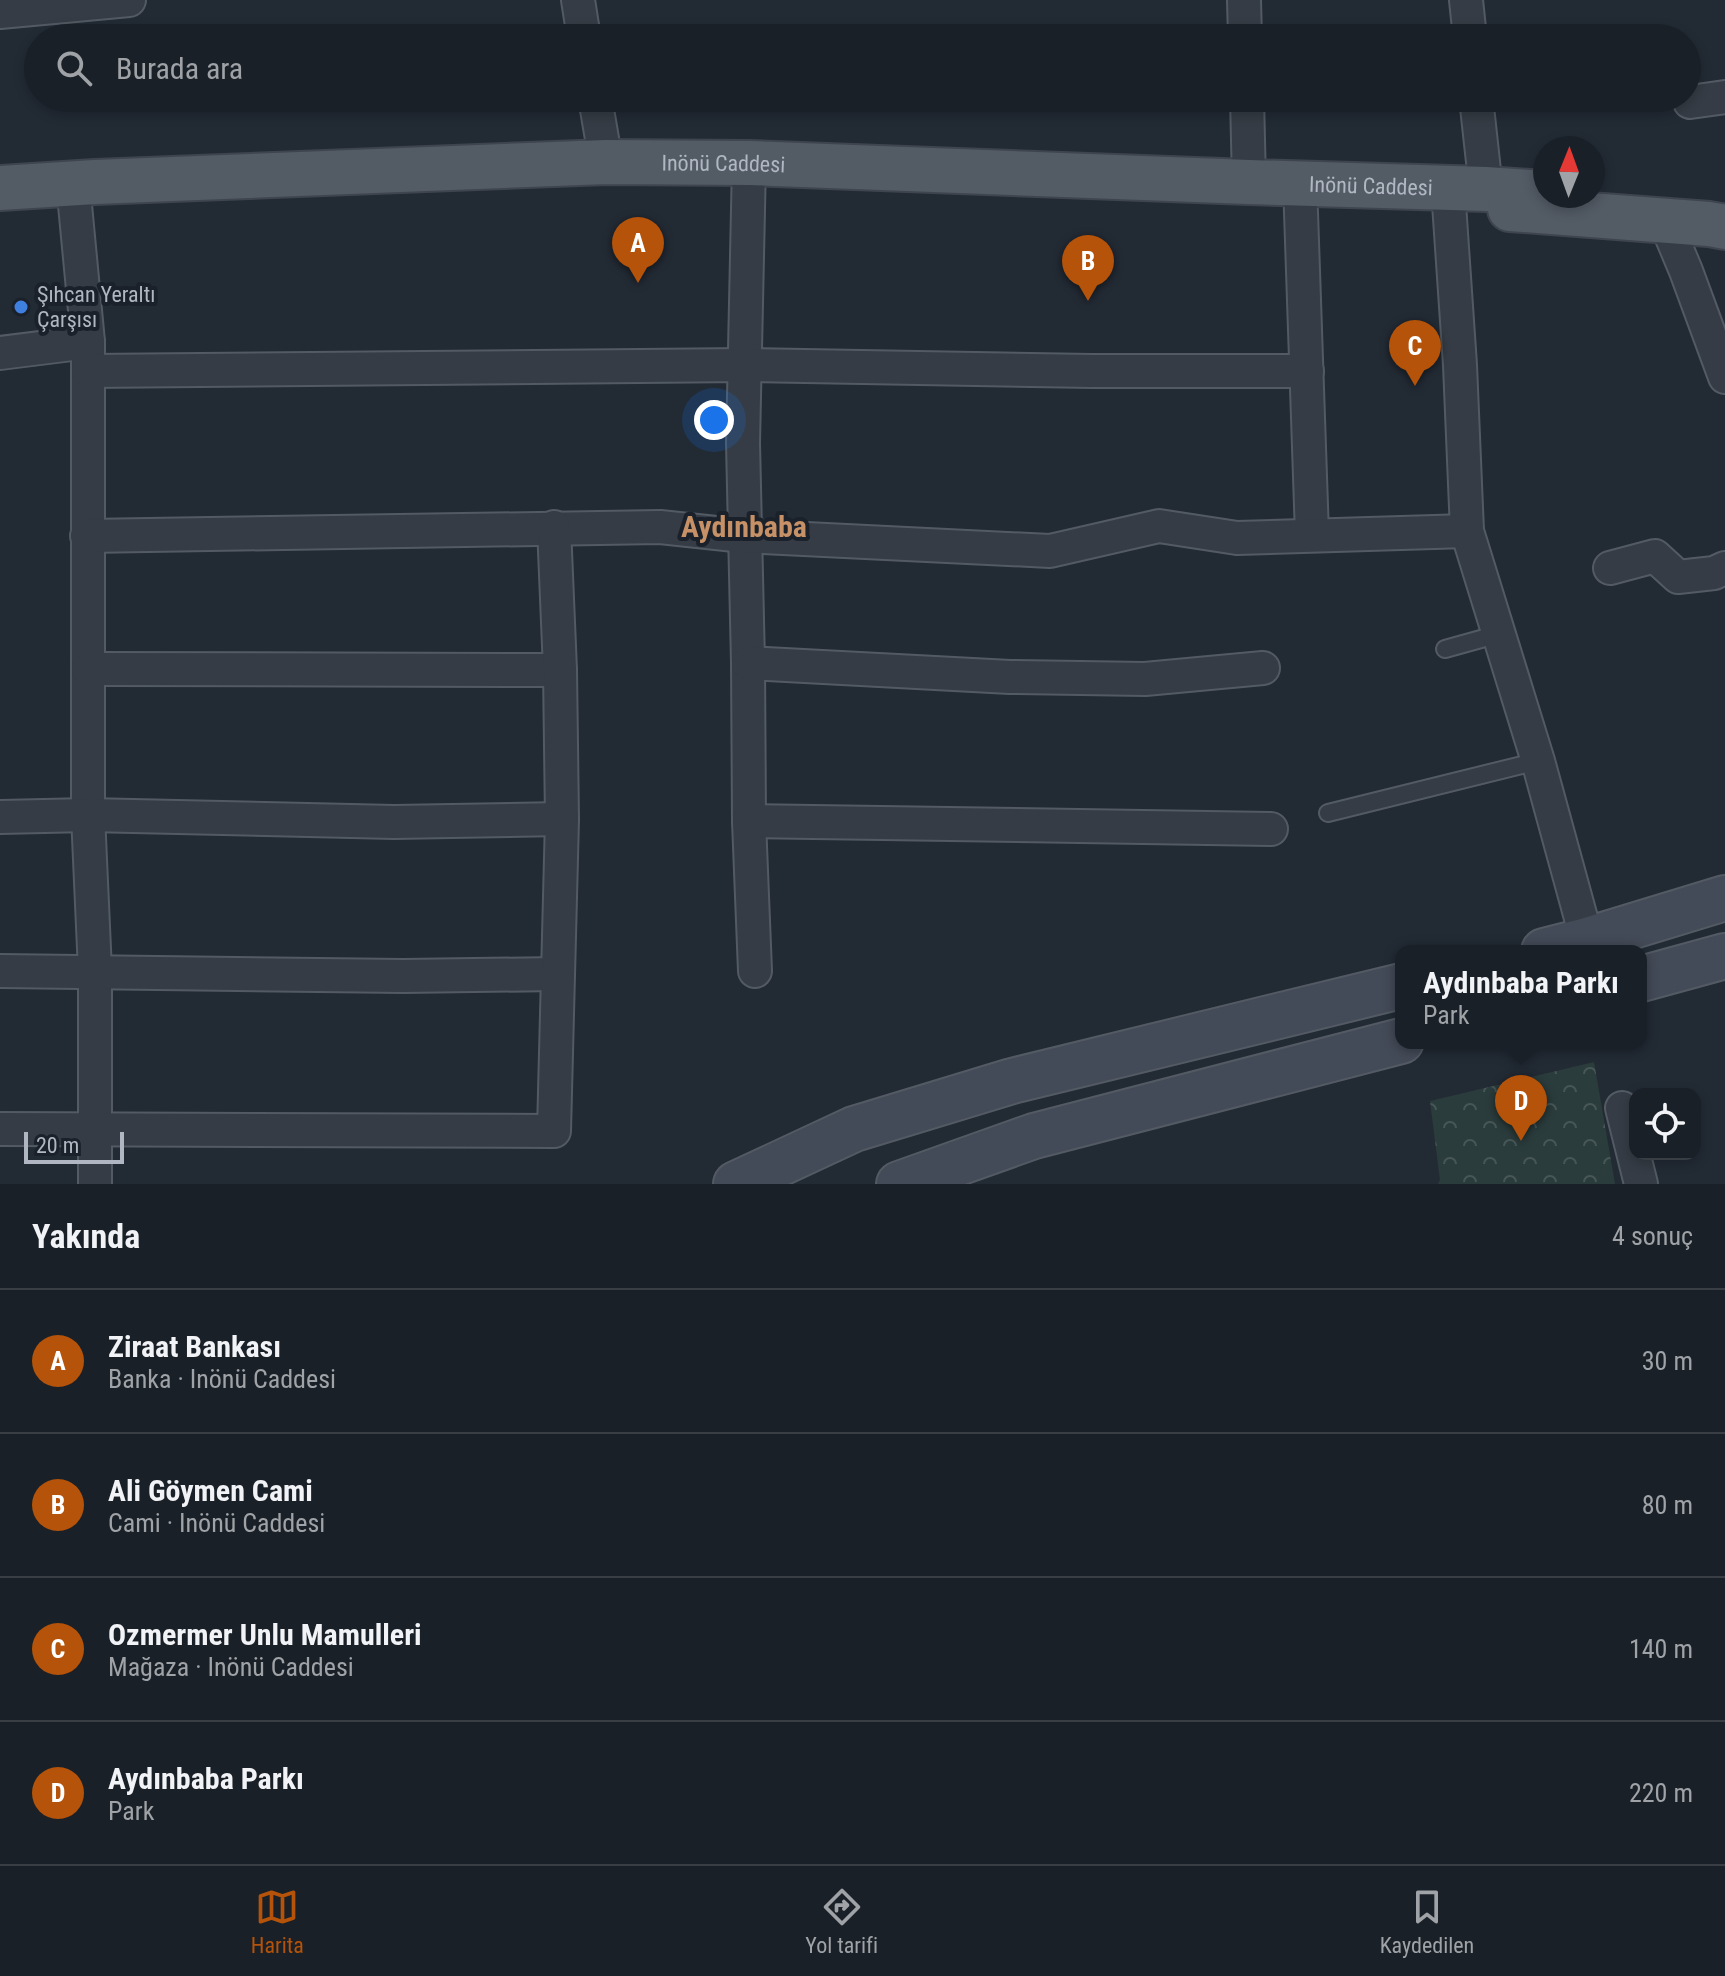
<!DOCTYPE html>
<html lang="tr">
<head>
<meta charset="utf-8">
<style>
	body { margin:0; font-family:"Roboto Condensed",sans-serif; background:#272d33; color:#f1f3f6 }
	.controls { position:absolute; right:24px; bottom:24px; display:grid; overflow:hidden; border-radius:16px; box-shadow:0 4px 12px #0003 }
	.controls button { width:72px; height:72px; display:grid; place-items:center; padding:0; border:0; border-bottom:2px solid #383e44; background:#1a2027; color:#f1f3f6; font:40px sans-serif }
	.compass { position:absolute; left:1533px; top:136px; width:72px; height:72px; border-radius:50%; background:#1a2027; box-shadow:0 4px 12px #0003; rotate:1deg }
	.scale { position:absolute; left:24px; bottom:20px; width:100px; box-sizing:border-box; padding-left:8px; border:4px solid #b0b7c2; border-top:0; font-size:22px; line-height:28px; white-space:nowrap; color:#b0b7c2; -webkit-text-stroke:6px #1b212a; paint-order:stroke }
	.you { position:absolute; left:714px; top:420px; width:28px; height:28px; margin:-20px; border:6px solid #fff; border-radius:50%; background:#1a73e8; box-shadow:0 0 0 12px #1a73e833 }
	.badge { display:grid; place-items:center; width:52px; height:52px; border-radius:50%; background:#b45309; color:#fff; font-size:26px; font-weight:700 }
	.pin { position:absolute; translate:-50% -66px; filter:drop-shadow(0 2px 4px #0008) }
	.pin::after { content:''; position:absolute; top:42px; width:28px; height:24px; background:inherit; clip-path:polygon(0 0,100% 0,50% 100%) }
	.popup { position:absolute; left:1395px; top:945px; width:252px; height:104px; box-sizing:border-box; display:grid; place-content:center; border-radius:16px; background:#1a2027; filter:drop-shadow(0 2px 6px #0005); font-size:26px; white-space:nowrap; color:#9fa3a7 }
	.popup b { font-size:30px; color:#f1f3f6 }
	.popup::after { content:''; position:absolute; left:50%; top:100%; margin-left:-16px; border:16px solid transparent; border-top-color:#1a2027 }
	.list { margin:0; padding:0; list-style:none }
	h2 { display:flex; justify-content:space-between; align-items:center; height:104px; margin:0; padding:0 32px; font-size:34px }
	h2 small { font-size:26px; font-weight:400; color:#9fa3a7 }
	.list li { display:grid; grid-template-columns:52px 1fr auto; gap:24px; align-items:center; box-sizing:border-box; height:144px; padding:0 32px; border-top:2px solid #383e44 }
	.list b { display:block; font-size:30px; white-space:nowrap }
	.list p { margin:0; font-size:26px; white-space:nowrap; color:#9fa3a7 }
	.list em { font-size:26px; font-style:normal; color:#9fa3a7 }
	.icon { flex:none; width:44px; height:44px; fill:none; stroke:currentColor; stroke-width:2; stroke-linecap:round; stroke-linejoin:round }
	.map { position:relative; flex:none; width:1725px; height:1184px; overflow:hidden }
	.search { position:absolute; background:#1a2027; box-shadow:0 4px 12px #0003; left:24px; right:24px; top:24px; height:88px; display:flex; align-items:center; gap:20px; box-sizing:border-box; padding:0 28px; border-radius:44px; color:#9fa3a7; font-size:30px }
	.sheet { height:680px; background:#1a2027 }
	nav { display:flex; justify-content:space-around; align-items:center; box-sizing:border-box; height:112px; border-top:2px solid #383e44; background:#1a2027; font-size:22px; color:#9fa3a7 }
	nav a { display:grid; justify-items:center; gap:4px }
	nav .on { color:#b45309 }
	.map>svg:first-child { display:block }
	.park { fill:url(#park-crowns) }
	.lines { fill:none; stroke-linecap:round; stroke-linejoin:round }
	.service-casing { stroke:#535a63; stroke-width:20 }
	.minor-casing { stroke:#535a63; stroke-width:36 }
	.secondary-casing { stroke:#535a63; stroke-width:48 }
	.primary-casing { stroke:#3f454f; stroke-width:48 }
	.service { stroke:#353c45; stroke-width:16 }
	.minor { stroke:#353c45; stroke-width:32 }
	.secondary { stroke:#444b58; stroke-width:44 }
	.primary { stroke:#535b65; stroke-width:44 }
	.shop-dot { fill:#3f7fe0; stroke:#1b212a; stroke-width:3 }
	.labels { text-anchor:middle; stroke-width:8; stroke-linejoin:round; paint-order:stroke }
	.street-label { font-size:22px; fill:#b0b7c2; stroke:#1b212a }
	.poi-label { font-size:22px; fill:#b0b7c2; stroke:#1b212a; text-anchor:start }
	.district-label { font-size:30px; font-weight:bold; fill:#c69167; stroke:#1b212a }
</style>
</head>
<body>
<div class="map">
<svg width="1725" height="1184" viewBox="0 0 1725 1184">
	<defs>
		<pattern id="park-crowns" width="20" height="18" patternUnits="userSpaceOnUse" patternTransform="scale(2)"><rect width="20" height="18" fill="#2b3c3c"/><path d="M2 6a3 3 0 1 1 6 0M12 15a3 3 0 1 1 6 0" fill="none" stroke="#475657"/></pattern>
	</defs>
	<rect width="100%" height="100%" fill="#222a34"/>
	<path class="park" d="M1594 1062 1615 1184H1438L1440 1180 1430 1101Z"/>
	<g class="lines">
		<g class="service-casing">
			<g id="service">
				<path d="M1445 649 1499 634"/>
				<path d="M1328 813 1538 761"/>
			</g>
		</g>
		<g class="minor-casing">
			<g id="minor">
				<path d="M578 0 584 38"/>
				<path d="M1244 0 1245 38"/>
				<path d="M1466 0 1470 38"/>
				<path d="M0 12 129 0"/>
				<path d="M595 98 606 162"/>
				<path d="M1247 98 1249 182"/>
				<path d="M1476 98 1486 189"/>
				<path d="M1690 102 1725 97"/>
				<path d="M749 163 743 443 748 663 749 821 755 971"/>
				<path d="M1300 183 1312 535"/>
				<path d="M73 184 88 342V815L95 971V1184"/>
				<path d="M1448 189 1460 365 1467 531 1538 761 1587 940"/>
				<path d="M1665 221 1686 271 1725 377"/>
				<path d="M0 353 88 342"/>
				<path d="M88 371 745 365 1092 371H1307"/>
				<path d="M87 536 660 527 744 536 1050 551 1159 526 1237 538 1467 531"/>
				<path d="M1610 568 1655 556 1678 577 1714 573 1725 568"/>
				<path d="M748 663 1010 677 1145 679 1263 668"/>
				<path d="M88 669 560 670"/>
				<path d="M0 817 88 815 394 822 562 819"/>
				<path d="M749 821 1271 829"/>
				<path d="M0 971 403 976 558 974"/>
				<path d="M1622 1108 1641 1184"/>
				<path d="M0 1129 554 1131 562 819 560 670 554 527"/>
			</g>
		</g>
		<g class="secondary-casing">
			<g id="secondary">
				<path d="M1544 951 1587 940 1725 898"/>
				<path d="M1641 979 1725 956"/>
				<path d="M736 1184 854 1129 1012 1081 1401 986"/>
				<path d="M899 1184 1034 1136 1401 1041"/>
			</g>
		</g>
		<g class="primary-casing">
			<g id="primary">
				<path id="s1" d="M0 188 95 182 606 162 749 163 1249 182 1486 189 1545 193"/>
				<path d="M1510 209 1709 224 1725 227"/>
			</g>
		</g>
		<use href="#service" class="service"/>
		<use href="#minor" class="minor"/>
		<use href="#secondary" class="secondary"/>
		<use href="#primary" class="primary"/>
	</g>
	<circle class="shop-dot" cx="21" cy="307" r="8"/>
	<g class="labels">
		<g class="street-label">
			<text dy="8" stroke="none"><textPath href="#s1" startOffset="724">Inönü Caddesi</textPath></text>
			<text dy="8" stroke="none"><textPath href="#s1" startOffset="1372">Inönü Caddesi</textPath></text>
		</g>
		<g class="poi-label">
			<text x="37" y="302">Şıhcan Yeraltı<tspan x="37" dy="25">Çarşısı</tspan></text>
		</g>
		<g class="district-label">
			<text x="744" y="537">Aydınbaba</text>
		</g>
	</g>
</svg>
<div class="controls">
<button><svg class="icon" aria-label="locate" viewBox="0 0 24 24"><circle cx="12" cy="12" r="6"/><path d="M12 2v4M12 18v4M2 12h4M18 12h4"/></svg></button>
</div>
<svg class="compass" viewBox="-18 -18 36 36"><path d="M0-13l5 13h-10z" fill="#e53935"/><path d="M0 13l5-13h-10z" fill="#9fa3a7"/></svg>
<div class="scale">20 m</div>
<div class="you"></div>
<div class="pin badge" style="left:638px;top:283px">A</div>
<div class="pin badge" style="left:1088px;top:301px">B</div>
<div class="pin badge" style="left:1415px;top:386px">C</div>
<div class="pin badge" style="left:1521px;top:1141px">D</div>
<div class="popup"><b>Aydınbaba Parkı</b>Park</div>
<div class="search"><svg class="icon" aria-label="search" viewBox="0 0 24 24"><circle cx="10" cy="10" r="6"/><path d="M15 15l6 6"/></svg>Burada ara</div>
</div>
<section class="sheet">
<h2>Yakında<small>4 sonuç</small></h2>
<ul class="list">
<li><span class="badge">A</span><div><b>Ziraat Bankası</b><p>Banka · Inönü Caddesi</p></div><em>30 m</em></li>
<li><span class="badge">B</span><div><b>Ali Göymen Cami</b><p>Cami · Inönü Caddesi</p></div><em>80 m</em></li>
<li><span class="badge">C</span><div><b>Ozmermer Unlu Mamulleri</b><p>Mağaza · Inönü Caddesi</p></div><em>140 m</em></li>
<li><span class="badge">D</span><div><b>Aydınbaba Parkı</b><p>Park</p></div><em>220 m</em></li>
</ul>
</section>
<nav>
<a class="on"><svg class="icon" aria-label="map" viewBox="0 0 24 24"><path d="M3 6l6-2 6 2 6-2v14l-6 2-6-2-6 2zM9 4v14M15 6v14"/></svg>Harita</a>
<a><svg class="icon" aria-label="directions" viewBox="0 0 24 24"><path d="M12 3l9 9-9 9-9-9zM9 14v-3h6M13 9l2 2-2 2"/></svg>Yol tarifi</a>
<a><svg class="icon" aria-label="saved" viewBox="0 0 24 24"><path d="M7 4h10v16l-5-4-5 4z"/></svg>Kaydedilen</a>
</nav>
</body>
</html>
